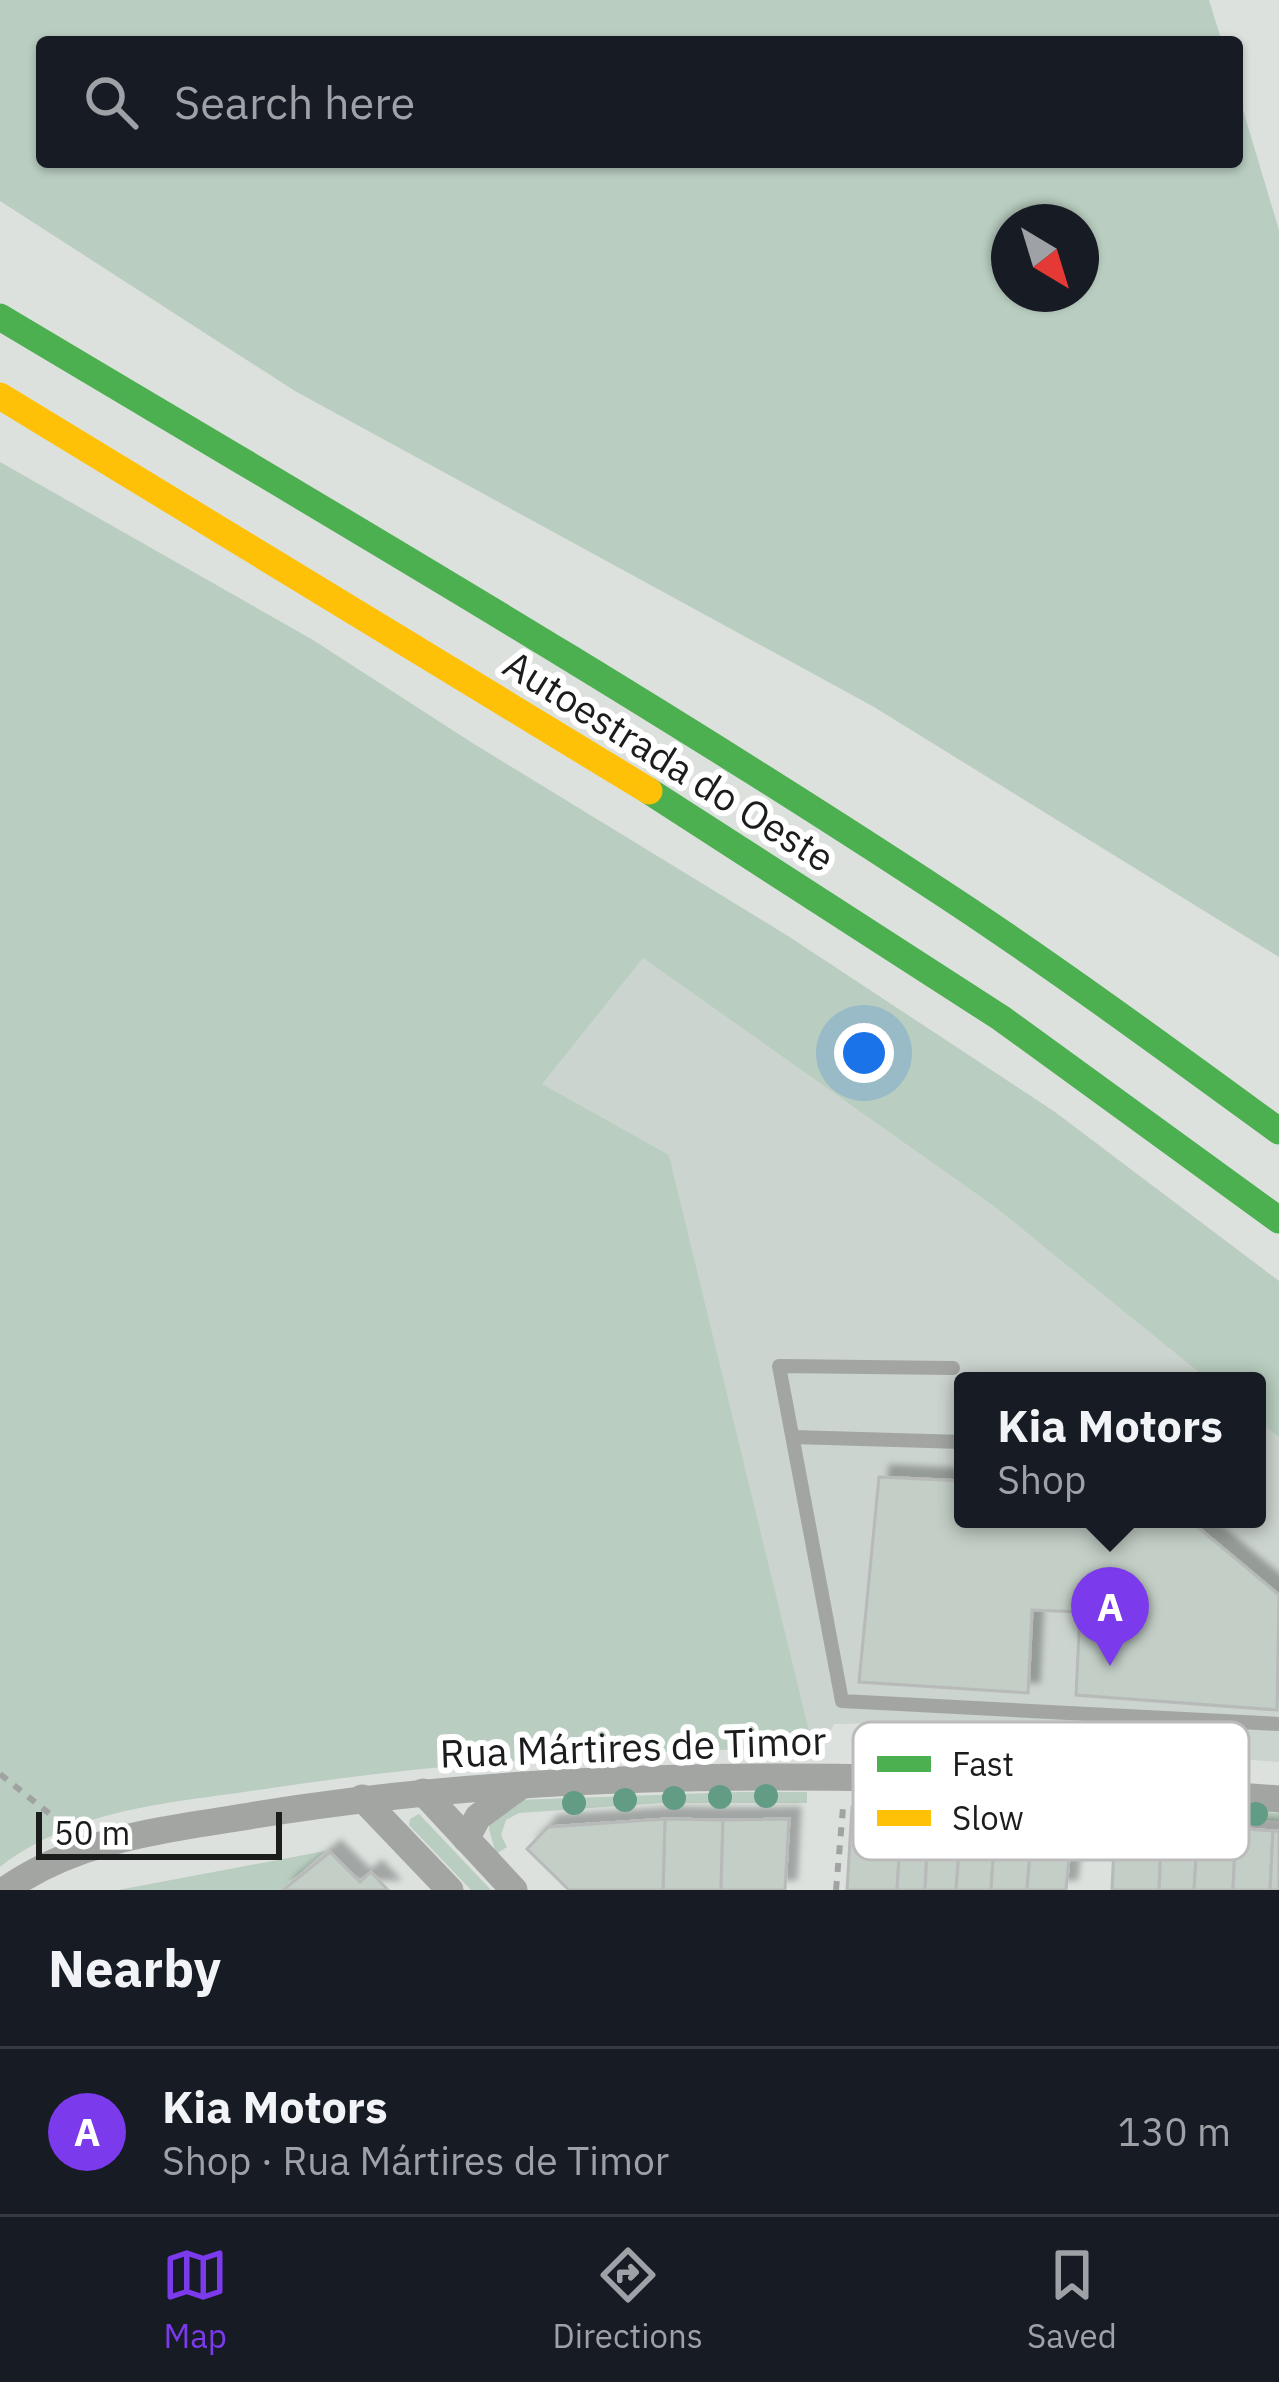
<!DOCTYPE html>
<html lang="en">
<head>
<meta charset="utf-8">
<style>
	body { margin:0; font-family:"IBM Plex Sans",sans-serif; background:#20242c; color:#f1f3f6 }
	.compass { position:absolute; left:991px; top:204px; width:108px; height:108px; border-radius:50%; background:#171b24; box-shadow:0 3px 9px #0004; rotate:142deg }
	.scale { position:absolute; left:36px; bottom:30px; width:246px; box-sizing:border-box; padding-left:12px; border:6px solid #1b1d1c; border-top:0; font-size:33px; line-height:42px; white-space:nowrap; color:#1b1d1c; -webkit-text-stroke:9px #fff; paint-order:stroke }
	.you { position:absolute; left:864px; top:1053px; width:42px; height:42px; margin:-30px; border:9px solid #fff; border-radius:50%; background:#1a73e8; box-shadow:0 0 0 18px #1a73e833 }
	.badge { display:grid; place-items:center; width:78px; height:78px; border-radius:50%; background:#7c3aed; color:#fff; font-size:39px; font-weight:700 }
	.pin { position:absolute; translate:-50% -99px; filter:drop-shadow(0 3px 6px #0008) }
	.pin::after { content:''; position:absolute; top:63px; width:42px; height:36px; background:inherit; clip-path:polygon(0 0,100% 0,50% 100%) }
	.popup { position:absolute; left:954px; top:1372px; width:312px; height:156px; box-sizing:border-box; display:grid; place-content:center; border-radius:12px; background:#171b24; filter:drop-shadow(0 3px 9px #0005); font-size:39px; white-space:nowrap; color:#9ea1a6 }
	.popup b { font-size:45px; color:#f1f3f6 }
	.popup::after { content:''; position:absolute; left:50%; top:100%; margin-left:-24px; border:24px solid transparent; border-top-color:#171b24 }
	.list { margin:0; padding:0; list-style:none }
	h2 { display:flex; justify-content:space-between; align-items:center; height:156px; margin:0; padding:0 48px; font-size:51px }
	h2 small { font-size:39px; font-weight:400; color:#9ea1a6 }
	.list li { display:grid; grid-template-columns:78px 1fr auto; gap:36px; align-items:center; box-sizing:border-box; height:168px; padding:0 48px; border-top:3px solid #363941 }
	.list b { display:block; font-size:45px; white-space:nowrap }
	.list p { margin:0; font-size:39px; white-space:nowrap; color:#9ea1a6 }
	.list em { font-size:39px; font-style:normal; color:#9ea1a6 }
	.icon { flex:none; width:66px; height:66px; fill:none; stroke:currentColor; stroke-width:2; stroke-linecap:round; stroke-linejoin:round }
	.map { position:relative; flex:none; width:1279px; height:1890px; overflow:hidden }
	.search { position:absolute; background:#171b24; box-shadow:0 3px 9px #0004; left:36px; right:36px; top:36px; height:132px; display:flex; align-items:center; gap:30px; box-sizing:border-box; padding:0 42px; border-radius:12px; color:#9ea1a6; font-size:45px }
	.sheet { height:324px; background:#171b24 }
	nav { display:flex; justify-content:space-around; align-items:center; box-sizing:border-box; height:168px; border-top:3px solid #363941; background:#171b24; font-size:33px; color:#9ea1a6 }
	nav a { display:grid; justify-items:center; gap:6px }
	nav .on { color:#7c3aed }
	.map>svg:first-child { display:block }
	.built { fill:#cbd4ce }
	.green { fill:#b9cdc0; fill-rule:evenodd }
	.building { fill:#c2cec6; stroke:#b7bab9; stroke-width:3; filter:url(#shadow) }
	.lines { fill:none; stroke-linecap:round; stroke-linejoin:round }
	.path { stroke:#a0a3a2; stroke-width:6; stroke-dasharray:9 9; stroke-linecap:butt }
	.lane { stroke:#a3a5a3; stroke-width:14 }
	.street { stroke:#a3a5a3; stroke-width:27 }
	.fast { stroke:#4caf50; stroke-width:27 }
	.slow { stroke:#ffc107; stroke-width:27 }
	.tree { fill:#639c84 }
	.labels { text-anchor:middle; stroke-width:12; stroke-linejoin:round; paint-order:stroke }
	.street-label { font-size:39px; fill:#1b1d1c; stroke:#fff }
	.key { fill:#fff; stroke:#bbb; stroke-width:3 }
	.key-label { font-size:33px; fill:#1b1d1c }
</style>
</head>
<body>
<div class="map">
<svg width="1279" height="1890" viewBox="0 0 1279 1890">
	<defs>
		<filter id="shadow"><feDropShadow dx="11" dy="-11" stdDeviation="3" flood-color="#0004"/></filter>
	</defs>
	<rect width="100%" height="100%" fill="#dce1de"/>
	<path class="built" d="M643 958 995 1207 1211 1381H963V1519H1257V1419L1279 1436V1762L1085 1747 1083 1733 1019 1729 1017 1746 885 1740 883 1723 834 1724 827 1738 813 1747 669 1155 541 1084Z"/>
	<g class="green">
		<path d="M0 0H1209L1222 42H42V162H1237V90L1279 230V957L874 707 295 391 0 201ZM1009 222H1081V294H1009Z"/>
		<path d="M0 462 313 640 474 744 788 936 1055 1112 1279 1281V1437L1257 1419V1381H1210L995 1207 643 958 542 1084 669 1155 813 1747C625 1752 445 1761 258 1790 165 1804 77 1808 0 1867Z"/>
		<path d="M856 1786 1279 1813V1821L858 1794Z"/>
		<path d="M739 1792H807V1803H661L519 1813 506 1820 501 1835 507 1847 496 1854 489 1829 490 1818 517 1800Z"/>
		<path d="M419 1814 491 1890H471L409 1825 410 1819Z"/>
		<path d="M325 1851 281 1890H118Z"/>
	</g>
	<g class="building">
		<path d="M879 1477 963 1481V1519H1188L1279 1595 1277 1710 1076 1695 1080 1612 1032 1610 1028 1693 859 1682Z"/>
		<path d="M852 1807 902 1810 897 1890H847Z"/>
		<path d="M902 1810 929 1812 925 1890H897Z"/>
		<path d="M929 1812 962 1813 956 1890H925Z"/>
		<path d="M962 1813 996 1816 991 1890H956Z"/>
		<path d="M996 1816 1033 1818 1027 1890H991Z"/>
		<path d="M1073 1817 1066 1890H1027L1033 1818Z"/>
		<path d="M665 1819 723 1820 721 1890H663Z"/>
		<path d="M665 1819 663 1890H569L527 1849 548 1827Z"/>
		<path d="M789 1819 785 1890H721L723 1820Z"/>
		<path d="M1115 1823 1162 1825 1159 1890H1112Z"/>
		<path d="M1162 1825 1198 1827 1194 1890H1159Z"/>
		<path d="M1198 1827 1236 1828 1233 1890H1194Z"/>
		<path d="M1236 1828 1273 1831 1270 1890H1233Z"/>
		<path d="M1273 1831H1279V1890H1270Z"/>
		<path d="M330 1852 360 1882 371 1872 388 1890H283Z"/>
	</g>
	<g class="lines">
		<g class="path">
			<path d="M0 1774 66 1827"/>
			<path d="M836 1890 843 1808"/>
		</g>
		<g class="lane">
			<path d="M953 1368 779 1366 842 1701 1279 1724"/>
			<path d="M793 1437 963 1442"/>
		</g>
		<g class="street">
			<path d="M423 1792 514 1890"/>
			<path d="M362 1798 450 1890"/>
			<path d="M466 1839 478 1817 522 1785"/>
			<path d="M5 1890C80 1837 167 1830 255 1815 586 1761 945 1773 1279 1799"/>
		</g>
		<g class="fast">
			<path d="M0 317C325 511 652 701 968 910 1074 981 1176 1056 1279 1131"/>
			<path d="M649 791 1001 1018 1279 1220"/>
		</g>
		<path class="slow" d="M0 396 649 791"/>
	</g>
	<g class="tree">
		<circle cx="924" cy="1793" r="12"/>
		<circle cx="766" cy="1796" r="12"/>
		<circle cx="720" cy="1797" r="12"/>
		<circle cx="996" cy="1797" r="12"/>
		<circle cx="674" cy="1798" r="12"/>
		<circle cx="625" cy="1800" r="12"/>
		<circle cx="1051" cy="1802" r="12"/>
		<circle cx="574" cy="1803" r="12"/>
		<circle cx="1137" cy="1806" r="12"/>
		<circle cx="1204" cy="1811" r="12"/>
		<circle cx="1256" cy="1814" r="12"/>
	</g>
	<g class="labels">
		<g class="street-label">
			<text transform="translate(669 761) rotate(32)" y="14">Autoestrada do Oeste</text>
			<text transform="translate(633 1747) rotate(-2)" y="14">Rua Mártires de Timor</text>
		</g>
	</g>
	<rect x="853" y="1722" width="396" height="138" rx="18" class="key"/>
	<rect x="877" y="1756" width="54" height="16" fill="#4caf50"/>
	<rect x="877" y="1810" width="54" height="16" fill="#ffc107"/>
	<g class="key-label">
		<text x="952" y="1776">Fast</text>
		<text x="952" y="1830">Slow</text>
	</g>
</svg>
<svg class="compass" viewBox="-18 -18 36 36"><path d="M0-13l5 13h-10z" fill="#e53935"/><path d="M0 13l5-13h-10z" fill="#9ea1a6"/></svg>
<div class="scale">50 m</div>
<div class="you"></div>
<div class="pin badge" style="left:1110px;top:1666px">A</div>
<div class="popup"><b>Kia Motors</b>Shop</div>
<div class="search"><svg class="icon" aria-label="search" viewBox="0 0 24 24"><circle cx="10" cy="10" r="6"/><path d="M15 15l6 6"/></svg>Search here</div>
</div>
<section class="sheet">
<h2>Nearby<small></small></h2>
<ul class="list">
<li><span class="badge">A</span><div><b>Kia Motors</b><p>Shop · Rua Mártires de Timor</p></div><em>130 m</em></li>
</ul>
</section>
<nav>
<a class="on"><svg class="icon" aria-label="map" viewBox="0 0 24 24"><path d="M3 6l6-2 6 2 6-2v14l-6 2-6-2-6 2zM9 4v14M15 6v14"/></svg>Map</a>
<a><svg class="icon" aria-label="directions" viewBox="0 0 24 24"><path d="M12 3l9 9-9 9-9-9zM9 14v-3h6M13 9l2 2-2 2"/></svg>Directions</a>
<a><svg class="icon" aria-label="saved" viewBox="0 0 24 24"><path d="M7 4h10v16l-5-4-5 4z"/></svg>Saved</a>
</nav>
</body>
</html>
